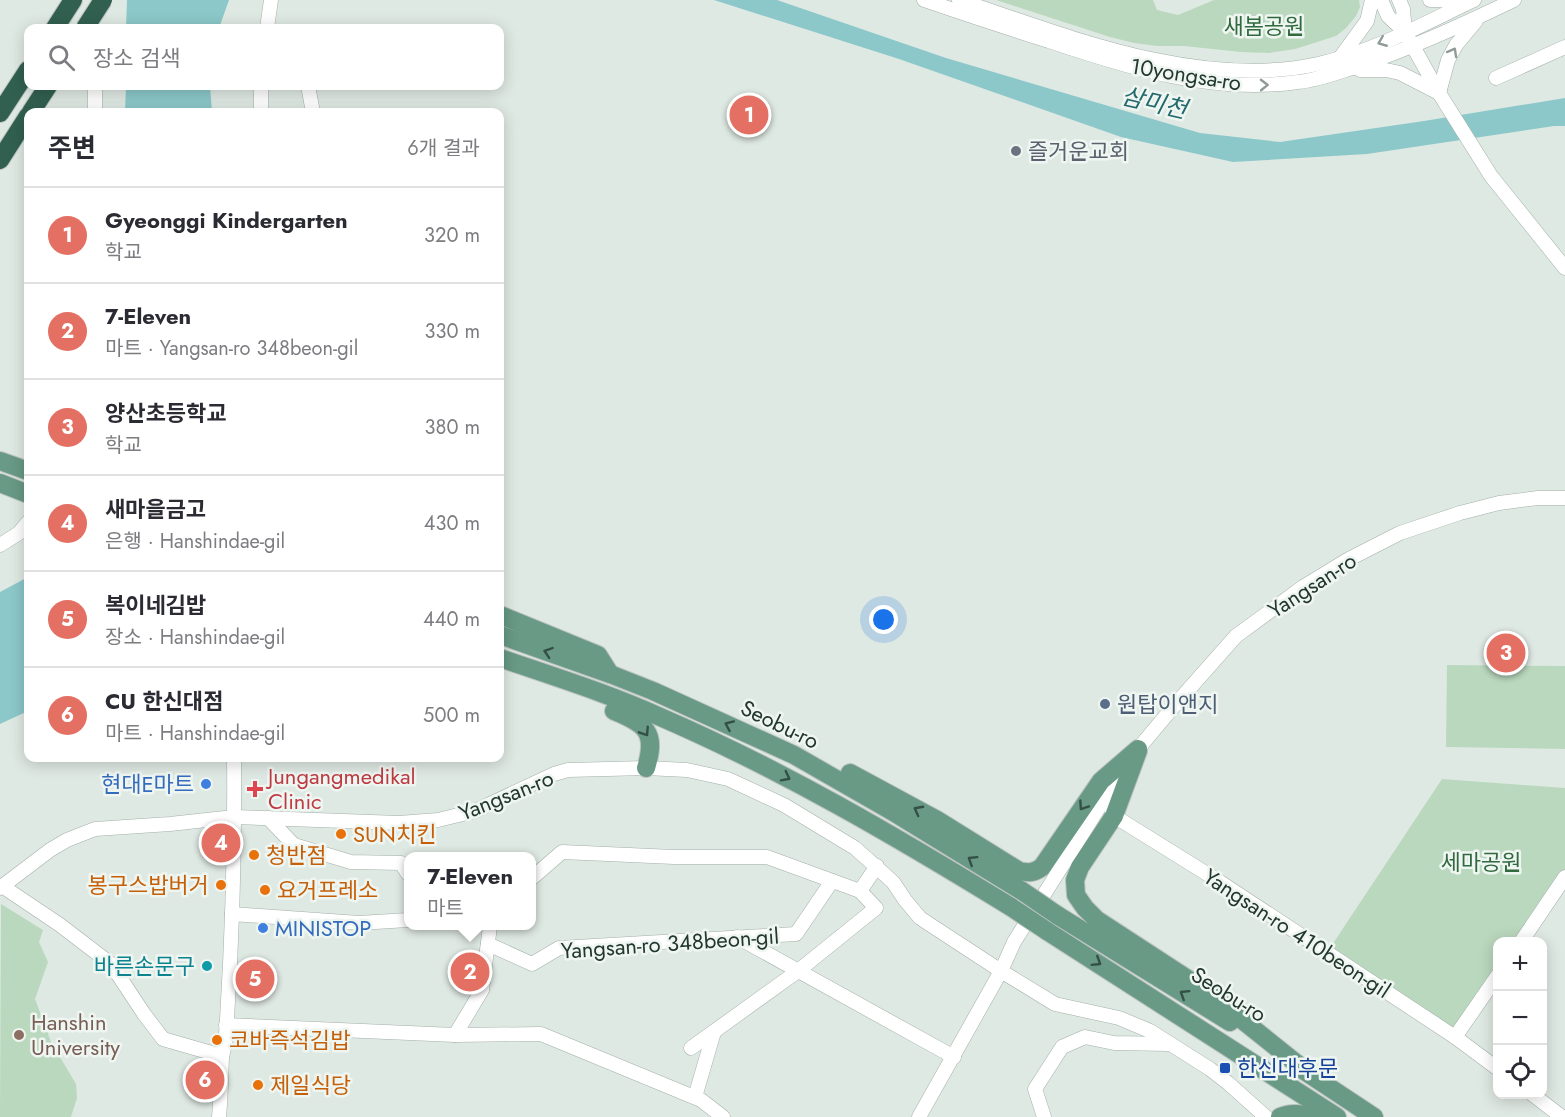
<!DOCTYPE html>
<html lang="ko">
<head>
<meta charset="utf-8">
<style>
	body { margin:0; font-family:Jost,"Noto Sans KR",sans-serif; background:#f7f7f7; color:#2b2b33 }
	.controls { position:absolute; right:18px; bottom:18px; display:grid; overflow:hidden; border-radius:12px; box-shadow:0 3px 15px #0003 }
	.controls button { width:54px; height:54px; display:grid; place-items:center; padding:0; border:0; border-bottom:2px solid #e1e1e2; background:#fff; color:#2b2b33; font:30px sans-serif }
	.you { position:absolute; left:884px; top:620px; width:21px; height:21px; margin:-15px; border:4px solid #fff; border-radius:50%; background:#1a73e8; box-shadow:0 0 0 9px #1a73e833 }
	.badge { display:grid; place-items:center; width:39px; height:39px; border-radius:50%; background:#e37063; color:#fff; font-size:20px; font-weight:700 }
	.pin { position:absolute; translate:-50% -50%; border:3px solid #fff; box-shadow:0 2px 6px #0006 }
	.popup { position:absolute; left:404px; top:852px; width:132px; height:78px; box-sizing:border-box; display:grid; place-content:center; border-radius:12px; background:#fff; filter:drop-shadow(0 2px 4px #0005); font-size:20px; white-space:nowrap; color:#7c7c81 }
	.popup b { font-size:22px; color:#2b2b33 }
	.popup::after { content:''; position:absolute; left:50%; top:100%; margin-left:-12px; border:12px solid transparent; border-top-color:#fff }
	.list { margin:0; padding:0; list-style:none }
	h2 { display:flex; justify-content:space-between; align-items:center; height:78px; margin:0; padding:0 24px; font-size:26px }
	h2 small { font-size:20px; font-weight:400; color:#7c7c81 }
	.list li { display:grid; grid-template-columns:39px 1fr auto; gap:18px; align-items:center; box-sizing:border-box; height:96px; padding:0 24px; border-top:2px solid #e1e1e2 }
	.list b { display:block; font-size:22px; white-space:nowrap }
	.list p { margin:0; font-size:20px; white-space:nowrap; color:#7c7c81 }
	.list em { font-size:20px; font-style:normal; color:#7c7c81 }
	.icon { flex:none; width:33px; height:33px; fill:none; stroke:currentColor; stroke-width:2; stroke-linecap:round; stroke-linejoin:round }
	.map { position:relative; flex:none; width:1565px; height:1117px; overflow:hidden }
	.search { position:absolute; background:#fff; box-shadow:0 3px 15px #0003; left:24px; top:24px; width:480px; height:66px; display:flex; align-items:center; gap:15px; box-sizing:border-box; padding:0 21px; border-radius:12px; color:#7c7c81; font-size:22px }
	.panel { position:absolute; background:#fff; box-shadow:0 3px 15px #0003; left:24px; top:108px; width:480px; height:654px; border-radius:12px }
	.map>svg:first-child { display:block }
	.green { fill:#bad8be }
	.water { fill:#8cc8c9 }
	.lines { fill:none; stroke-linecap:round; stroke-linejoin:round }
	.minor-casing { stroke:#a3b0a9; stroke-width:15 }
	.major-casing { stroke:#bdc3c1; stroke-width:20 }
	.highway-casing { stroke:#bdc3c1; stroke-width:20 }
	.minor { stroke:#fff; stroke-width:14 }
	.major { stroke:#689a86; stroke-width:18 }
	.highway { stroke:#316050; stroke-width:18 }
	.major-bridge-casing { stroke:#bdc3c1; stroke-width:20; stroke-linecap:butt }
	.highway-bridge-casing { stroke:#bdc3c1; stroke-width:20; stroke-linecap:butt }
	.major-bridge { stroke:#689a86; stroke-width:18 }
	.highway-bridge { stroke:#316050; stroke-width:18 }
	.oneway { stroke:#909b97 }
	.oneway2 { stroke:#345045 }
	.worship-dot { fill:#6b7280; stroke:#eff6f2; stroke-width:2 }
	.service-dot { fill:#5c6f8a; stroke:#eff6f2; stroke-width:2 }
	.shop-dot { fill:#3f7fe0; stroke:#eff6f2; stroke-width:2 }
	.health-dot { fill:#e0444e; stroke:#eff6f2; stroke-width:2 }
	.food-dot { fill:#e8710a; stroke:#eff6f2; stroke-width:2 }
	.culture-dot { fill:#0f9aa8; stroke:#eff6f2; stroke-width:2 }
	.education-dot { fill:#8d6e63; stroke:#eff6f2; stroke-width:2 }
	.transit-dot { fill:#1a4fb4; stroke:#eff6f2; stroke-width:2 }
	.labels { text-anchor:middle; stroke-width:5; stroke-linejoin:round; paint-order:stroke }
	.park-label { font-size:22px; fill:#316a3f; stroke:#eff6f2 }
	.street-label { font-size:22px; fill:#22372f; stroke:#eff6f2 }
	.worship-label { font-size:22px; fill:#5b616d; stroke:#eff6f2; text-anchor:start }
	.service-label { font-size:22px; fill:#4e5e75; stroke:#eff6f2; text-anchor:start }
	.health-label { font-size:22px; fill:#be3a42; stroke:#eff6f2; text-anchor:start }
	.shop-label { font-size:22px; fill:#366cbe; stroke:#eff6f2; text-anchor:end }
	.food-label { font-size:22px; fill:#c56008; stroke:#eff6f2; text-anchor:start }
	.culture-label { font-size:22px; fill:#0d838f; stroke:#eff6f2; text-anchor:end }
	.education-label { font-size:22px; fill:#785e54; stroke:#eff6f2; text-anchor:start }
	.transit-label { font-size:22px; fill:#164399; stroke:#eff6f2; text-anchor:start }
	.water-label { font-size:24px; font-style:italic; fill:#236a6c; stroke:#eff6f2 }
</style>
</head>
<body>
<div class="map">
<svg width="1565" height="1117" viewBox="0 0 1565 1117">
	<rect width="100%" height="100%" fill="#dfe9e3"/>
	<g class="green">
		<path d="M996 0H1153L1157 10 1178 15 1214 0H1359L1360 7 1356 16 1346 28 1336 36 1295 49 1269 53 1241 52 1184 46H1157L1134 43 1110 37Z"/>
		<path d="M1447 665 1565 666V749L1446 747Z"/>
		<path d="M1442 779 1565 788V880L1522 941 1498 942 1497 976 1455 1037 1326 954Z"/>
		<path d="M1 904 43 930 39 942 48 962 35 999 51 1042 76 1084 77 1098 71 1117H0Z"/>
	</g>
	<g class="water">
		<path d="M127 0H229L219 28H126Z"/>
		<path d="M714 0H777L946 58 1200 133 1280 142 1424 121 1565 98V126H1554L1367 154 1233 162 1121 137 899 59Z"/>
		<path d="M126 86H210L212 112H125Z"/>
		<path d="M28 577V711L0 724V592Z"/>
	</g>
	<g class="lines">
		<g class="minor-casing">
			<g id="minor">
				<path d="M924 0C965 14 1007 28 1049 41 1129 68 1213 94 1298 82 1318 80 1336 73 1355 67 1410 49 1462 25 1514 0"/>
				<path d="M959 0C1069 37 1200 90 1318 64 1373 52 1423 24 1474 0"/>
				<path d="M1381 0 1388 16 1405 32 1439 93 1491 176 1565 268"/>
				<path d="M1399 0 1403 9 1405 32"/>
				<path d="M1430 0 1467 1"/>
				<path d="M267 28 271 0"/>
				<path d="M1340 58 1367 21 1372 0"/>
				<path d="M1360 70H1386L1400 73 1439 93"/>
				<path d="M1496 78 1565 47"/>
				<path d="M308 86 313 112"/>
				<path d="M1439 93 1448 60 1456 45 1476 21"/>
				<path d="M95 112V86"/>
				<path d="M261 112V86"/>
				<path d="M0 545 19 533 28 522"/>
				<path d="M1111 808 1114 816 1220 882 1455 1037 1498 1069"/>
				<path d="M268 818 294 845 351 862 401 863 408 874"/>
				<path d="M532 878 562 852 674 857H767L860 891 877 866"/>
				<path d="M2 886 60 925 111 964 144 1014 163 1039 222 1056"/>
				<path d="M0 888 50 850 67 840 95 829 170 824 234 817 399 823 438 820 475 811 554 774 568 770 646 768 687 770 728 779 784 805 855 848 893 882 905 900 920 918 1001 971 1055 1004 1119 1018 1150 1031 1210 1069 1228 1083 1266 1117"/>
				<path d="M232 914 359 923 408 920"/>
				<path d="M737 937 954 1057"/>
				<path d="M1521 942 1565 877"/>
				<path d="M488 944 532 964 559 948 796 934 832 881"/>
				<path d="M226 1025 455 1035 541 1034 701 1100 723 1117"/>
				<path d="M455 1035 482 990 490 926"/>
				<path d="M1455 1037 1498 975"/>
				<path d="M691 1048 798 971 876 908 860 891"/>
				<path d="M1532 1094 1562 1117"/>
				<path d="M695 1097 714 1032"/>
				<path d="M219 1117C221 1097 221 1078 222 1058 223 1050 226 1043 226 1035 232 943 235 850 234 758"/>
				<path d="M919 1117 1001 971 1014 942 1120 774 1138 749 1174 706 1236 636 1303 587 1349 559 1400 533 1460 513 1499 503 1538 498H1565"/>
				<path d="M1044 1117 1035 1089 1062 1047 1085 1037 1114 1043 1169 1044"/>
			</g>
		</g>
		<g class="major-casing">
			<g id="major">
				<path d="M0 461 28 471"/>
				<path d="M0 483 28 494"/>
				<path d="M500 615 598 655 610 674"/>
				<path d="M500 635 610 674 653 691 794 755 895 813 1022 891"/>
				<path d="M500 658C552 676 607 693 658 716 781 769 897 837 1011 907"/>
				<path d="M614 711C646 724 657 732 646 768"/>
				<path d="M1138 751 1114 816 1080 867 1075 880 1076 895 1085 908 1097 920 1206 991 1311 1075"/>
				<path d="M850 773 937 820 1019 871C1029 873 1034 873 1042 867L1101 781 1138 749"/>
				<path d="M1057 915 1230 1022"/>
				<path d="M1047 931 1337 1117"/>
				<path d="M1303 1070 1374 1117"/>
				<path d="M1280 1117C1291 1112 1301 1114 1313 1117"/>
			</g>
		</g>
		<g class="highway-casing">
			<g id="highway">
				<path d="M55 28 73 0"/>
				<path d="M31 112 48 86"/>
				<path d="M0 113 28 70"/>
				<path d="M0 160 28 116"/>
			</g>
		</g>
		<use href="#minor" class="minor"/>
		<use href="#major" class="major"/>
		<use href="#highway" class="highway"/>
		<g class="major-bridge-casing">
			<g id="major-bridge">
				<path d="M1022 891 1057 915"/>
				<path d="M1011 907 1047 931"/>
			</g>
		</g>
		<g class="highway-bridge-casing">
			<path id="highway-bridge" d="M85 28 103 0"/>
		</g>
		<use href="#major-bridge" class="major-bridge"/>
		<use href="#highway-bridge" class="highway-bridge"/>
	</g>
	<defs><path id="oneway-chevron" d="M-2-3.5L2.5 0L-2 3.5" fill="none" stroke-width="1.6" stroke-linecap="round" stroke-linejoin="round" transform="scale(1.5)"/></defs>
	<g class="oneway">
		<use href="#oneway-chevron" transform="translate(1382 42) rotate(158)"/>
		<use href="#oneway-chevron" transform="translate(1453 52) rotate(-61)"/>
		<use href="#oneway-chevron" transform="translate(1264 85) rotate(-1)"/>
	</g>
	<g class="oneway2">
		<use href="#oneway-chevron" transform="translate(548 652) rotate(-161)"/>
		<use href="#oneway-chevron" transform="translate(729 725) rotate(-156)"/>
		<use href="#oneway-chevron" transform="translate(645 732) rotate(57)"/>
		<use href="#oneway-chevron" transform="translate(786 777) rotate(27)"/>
		<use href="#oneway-chevron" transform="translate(1083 806) rotate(124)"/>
		<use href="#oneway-chevron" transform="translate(918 810) rotate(-152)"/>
		<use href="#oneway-chevron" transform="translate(972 860) rotate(-148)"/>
		<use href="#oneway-chevron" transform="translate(1097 962) rotate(32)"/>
		<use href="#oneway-chevron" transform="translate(1184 994) rotate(-148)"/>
	</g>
	<circle class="worship-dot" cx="1016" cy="151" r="6"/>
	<circle class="service-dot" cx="1105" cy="704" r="6"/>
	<g class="shop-dot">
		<circle cx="206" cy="784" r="6"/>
		<circle cx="263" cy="928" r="6"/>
	</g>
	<path class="health-dot" d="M252 780h6v6h6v6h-6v6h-6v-6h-6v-6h6z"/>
	<g class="food-dot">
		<circle cx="341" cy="834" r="6"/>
		<circle cx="254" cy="855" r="6"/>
		<circle cx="221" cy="885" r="6"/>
		<circle cx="265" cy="890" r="6"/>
		<circle cx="217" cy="1040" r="6"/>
		<circle cx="258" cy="1085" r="6"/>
	</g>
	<circle class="culture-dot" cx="207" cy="966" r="6"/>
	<circle class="education-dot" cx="19" cy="1035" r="6"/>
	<rect class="transit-dot" x="1219" y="1062" width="12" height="12" rx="3"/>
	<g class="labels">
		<g class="park-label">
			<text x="1264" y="34">새봄공원</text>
			<text x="1481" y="870">세마공원</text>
		</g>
		<g class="street-label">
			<text transform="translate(1186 74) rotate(9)" y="8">10yongsa-ro</text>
			<text transform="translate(1312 585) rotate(-33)" y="8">Yangsan-ro</text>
			<text transform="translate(780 724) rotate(26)" y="8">Seobu-ro</text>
			<text transform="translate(506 795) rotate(-22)" y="8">Yangsan-ro</text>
			<text transform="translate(1297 933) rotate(33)" y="8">Yangsan-ro 410beon-gil</text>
			<text transform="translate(670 943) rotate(-4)" y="8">Yangsan-ro 348beon-gil</text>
			<text transform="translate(1229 994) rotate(32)" y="8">Seobu-ro</text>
		</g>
		<g class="worship-label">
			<text x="1028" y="159">즐거운교회</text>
		</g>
		<g class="service-label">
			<text x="1117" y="712">원탑이앤지</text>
		</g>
		<g class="health-label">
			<text x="268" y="784">Jungangmedikal<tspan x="268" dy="25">Clinic</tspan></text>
		</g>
		<g class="shop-label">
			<text x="194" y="792">현대E마트</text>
			<text x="275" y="936" text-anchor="start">MINISTOP</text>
		</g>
		<g class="food-label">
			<text x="353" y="842">SUN치킨</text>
			<text x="266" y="863">청반점</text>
			<text x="209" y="893" text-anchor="end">봉구스밥버거</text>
			<text x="277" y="898">요거프레소</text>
			<text x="229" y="1048">코바즉석김밥</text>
			<text x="270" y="1093">제일식당</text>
		</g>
		<g class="culture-label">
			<text x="195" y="974">바른손문구</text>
		</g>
		<g class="education-label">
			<text x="31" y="1030">Hanshin<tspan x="31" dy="25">University</tspan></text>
		</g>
		<g class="transit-label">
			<text x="1237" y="1076">한신대후문</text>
		</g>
		<g class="water-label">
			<text transform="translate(1154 103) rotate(13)" y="8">삼미천</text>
		</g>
	</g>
</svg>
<div class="controls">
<button>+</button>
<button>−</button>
<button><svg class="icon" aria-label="locate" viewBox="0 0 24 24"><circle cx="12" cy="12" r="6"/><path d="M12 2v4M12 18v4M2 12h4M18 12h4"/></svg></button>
</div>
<div class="you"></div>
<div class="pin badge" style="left:749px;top:115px">1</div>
<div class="pin badge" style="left:470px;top:972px">2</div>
<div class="popup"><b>7-Eleven</b>마트</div>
<div class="pin badge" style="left:1506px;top:653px">3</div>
<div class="pin badge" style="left:221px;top:843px">4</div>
<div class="pin badge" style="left:255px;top:979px">5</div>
<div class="pin badge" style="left:205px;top:1080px">6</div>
<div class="search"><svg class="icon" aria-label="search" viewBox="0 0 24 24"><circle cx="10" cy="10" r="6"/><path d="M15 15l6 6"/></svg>장소 검색</div>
<section class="panel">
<h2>주변<small>6개 결과</small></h2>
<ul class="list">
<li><span class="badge">1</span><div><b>Gyeonggi Kindergarten</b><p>학교</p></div><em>320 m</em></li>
<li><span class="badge">2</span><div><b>7-Eleven</b><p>마트 · Yangsan-ro 348beon-gil</p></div><em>330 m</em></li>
<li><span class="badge">3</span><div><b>양산초등학교</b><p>학교</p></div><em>380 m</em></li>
<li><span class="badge">4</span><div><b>새마을금고</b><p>은행 · Hanshindae-gil</p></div><em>430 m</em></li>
<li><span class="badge">5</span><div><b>복이네김밥</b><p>장소 · Hanshindae-gil</p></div><em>440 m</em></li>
<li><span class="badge">6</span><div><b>CU 한신대점</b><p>마트 · Hanshindae-gil</p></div><em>500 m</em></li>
</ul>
</section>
</div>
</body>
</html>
